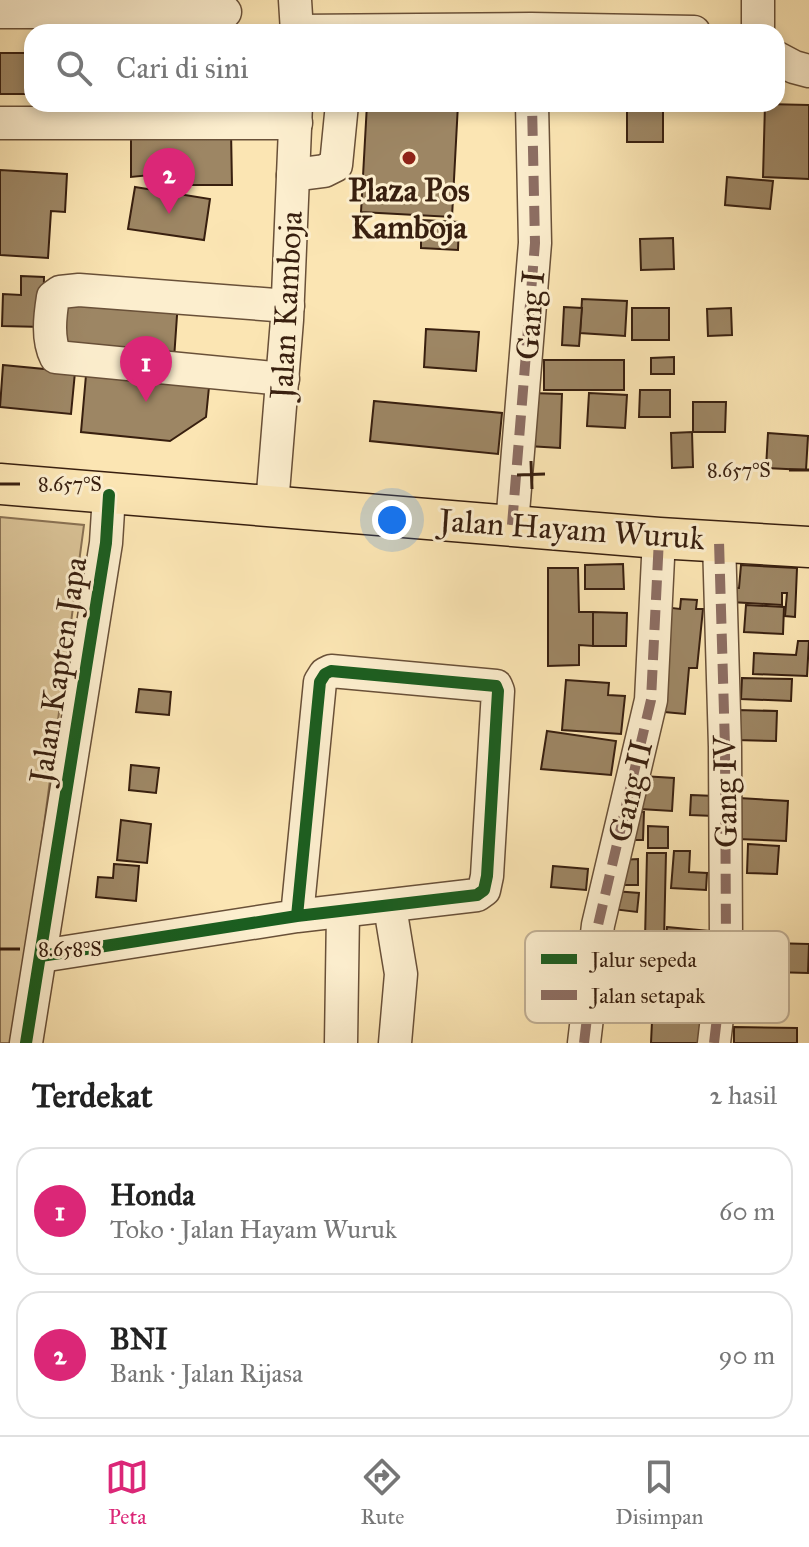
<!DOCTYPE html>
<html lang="id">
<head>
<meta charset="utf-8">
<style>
	body { margin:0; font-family:"IM FELL Great Primer",serif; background:#f6f6f6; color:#222 }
	.you { position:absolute; left:392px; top:520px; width:28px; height:28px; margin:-20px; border:6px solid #fff; border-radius:50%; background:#1a73e8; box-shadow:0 0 0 12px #1a73e833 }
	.badge { display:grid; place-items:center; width:52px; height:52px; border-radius:50%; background:#db2777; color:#fff; font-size:26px; font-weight:700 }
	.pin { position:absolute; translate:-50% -66px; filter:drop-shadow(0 2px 4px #0008) }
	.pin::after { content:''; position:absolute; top:42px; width:28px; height:24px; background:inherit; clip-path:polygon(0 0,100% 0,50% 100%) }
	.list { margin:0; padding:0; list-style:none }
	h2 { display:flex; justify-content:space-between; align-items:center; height:104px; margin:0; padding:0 32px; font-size:34px }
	h2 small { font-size:26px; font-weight:400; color:#767676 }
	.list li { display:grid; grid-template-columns:52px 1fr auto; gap:24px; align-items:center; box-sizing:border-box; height:128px; margin:0 16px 16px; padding:0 16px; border:2px solid #e0e0e0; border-radius:24px }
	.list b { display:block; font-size:30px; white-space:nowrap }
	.list p { margin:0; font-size:26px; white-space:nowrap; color:#767676 }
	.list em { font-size:26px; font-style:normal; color:#767676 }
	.icon { flex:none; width:44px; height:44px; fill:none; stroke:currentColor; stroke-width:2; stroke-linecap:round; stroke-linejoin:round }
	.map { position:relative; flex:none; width:809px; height:1043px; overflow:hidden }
	.search { position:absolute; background:#fff; box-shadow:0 4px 12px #0003; left:24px; right:24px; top:24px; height:88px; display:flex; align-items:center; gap:20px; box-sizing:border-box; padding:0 28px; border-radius:24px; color:#767676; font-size:30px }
	.sheet { height:392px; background:#fff }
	nav { display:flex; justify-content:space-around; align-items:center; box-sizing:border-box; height:112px; border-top:2px solid #e0e0e0; background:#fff; font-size:22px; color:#767676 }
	nav a { display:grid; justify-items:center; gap:4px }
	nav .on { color:#db2777 }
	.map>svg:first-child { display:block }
	.green { fill:#dac397; stroke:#897153; stroke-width:2 }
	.building { fill:#9d8664; stroke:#381f0f; stroke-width:2 }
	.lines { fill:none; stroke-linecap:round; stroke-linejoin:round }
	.minor-casing { stroke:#695038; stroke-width:35 }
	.major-casing { stroke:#381f0f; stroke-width:43 }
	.minor { stroke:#fceece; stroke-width:32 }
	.major { stroke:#fbe5b3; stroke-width:40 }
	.quiet { stroke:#8d6e63; stroke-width:10; stroke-dasharray:20 10; stroke-linecap:butt }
	.cycleway-casing { stroke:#fceece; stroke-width:17 }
	.cycleway { stroke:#1b5e20; stroke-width:12 }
	.ticks { fill:none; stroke:#381f0f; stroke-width:3 }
	.poi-dot { fill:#8f2418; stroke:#fceece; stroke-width:3 }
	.labels { text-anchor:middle; stroke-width:6; stroke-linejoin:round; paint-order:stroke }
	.poi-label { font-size:32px; font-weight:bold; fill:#381f0f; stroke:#fceece }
	.street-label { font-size:32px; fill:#381f0f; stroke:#fceece }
	.key { fill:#fceece; stroke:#c1b095; stroke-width:2 }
	.key-label { font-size:22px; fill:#381f0f }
	.ticks-label { font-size:20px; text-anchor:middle; fill:#381f0f; stroke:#fceece; stroke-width:6; stroke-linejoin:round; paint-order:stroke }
</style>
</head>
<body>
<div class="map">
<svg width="809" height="1043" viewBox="0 0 809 1043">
	<rect width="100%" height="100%" fill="#fbe5b3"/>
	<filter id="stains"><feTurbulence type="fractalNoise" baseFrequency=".0025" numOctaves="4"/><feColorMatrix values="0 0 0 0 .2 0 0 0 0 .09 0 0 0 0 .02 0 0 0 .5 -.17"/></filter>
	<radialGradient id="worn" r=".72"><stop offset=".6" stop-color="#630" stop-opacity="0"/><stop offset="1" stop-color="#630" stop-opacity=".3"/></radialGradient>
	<path class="green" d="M0 517 84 525 15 1043H0Z"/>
	<g class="building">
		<rect x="0" y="53" width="32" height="41"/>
		<path d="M367 104H458L452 217 361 212Z"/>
		<rect x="627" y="104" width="36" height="38"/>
		<path d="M765 104 809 105V179L763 177Z"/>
		<path d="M231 130 232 185H150V175L131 177V131Z"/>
		<path d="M0 170 67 174 65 212 51 211 48 258 0 255Z"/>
		<path d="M727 177 773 181 770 209 725 205Z"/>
		<path d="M135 187 210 199 204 240 128 229Z"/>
		<path d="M421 220 459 222 458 250 421 248Z"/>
		<path d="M673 238 674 269 641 270 640 239Z"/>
		<path d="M21 276 44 277 43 327 2 326 3 294 21 295Z"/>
		<path d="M61 294 178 301 174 359 57 351Z"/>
		<path d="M582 299 627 301 625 336 580 333Z"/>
		<path d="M564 307 582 308 579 346 562 345Z"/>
		<rect x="632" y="308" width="37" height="32"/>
		<path d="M731 308 732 335 708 336 707 309Z"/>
		<path d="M426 329 479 332 476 371 424 367Z"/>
		<path d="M674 357V374H651V358Z"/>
		<rect x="544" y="360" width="80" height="30"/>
		<path d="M3 365 75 372 71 414 0 407Z"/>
		<path d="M86 375 209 387 206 417 170 441 81 432Z"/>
		<path d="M640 390H670V417H639Z"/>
		<path d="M531 393 562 394 560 448 528 446Z"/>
		<path d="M589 393 627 395 625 428 587 426Z"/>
		<path d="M374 401 502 413 498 454 370 441Z"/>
		<path d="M693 402H726L725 432H693Z"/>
		<path d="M692 432 693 467 672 468 671 433Z"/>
		<path d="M768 433 808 436 806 470 766 468Z"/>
		<path d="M623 564 624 589H585V565Z"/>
		<path d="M741 565 797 568 795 617 785 616 787 593H782V605L731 602 732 588H739Z"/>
		<path d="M548 568H578L579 612H593V646L579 645V665L548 666Z"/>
		<path d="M681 599 697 600 696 609H703L697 668H689L685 714 654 711 664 607 680 609Z"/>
		<path d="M746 605 784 607 783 634 744 632Z"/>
		<path d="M593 612 627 613 626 646H593Z"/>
		<path d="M798 641H809L807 676 753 674 754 653 796 655Z"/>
		<path d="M742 678 792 679 791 701 741 699Z"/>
		<path d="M566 680 609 683 608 695 625 696 621 734 562 730Z"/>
		<path d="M139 689 171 692 169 715 136 712Z"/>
		<path d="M737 710 777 711 776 741 736 740Z"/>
		<path d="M547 731 616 741 611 775 541 769Z"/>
		<path d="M131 765 159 768 156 793 129 790Z"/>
		<path d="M642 776 674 778 672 811 640 809Z"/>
		<path d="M691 795 715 796 714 816 690 815Z"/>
		<path d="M739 798 788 801 786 841 737 839Z"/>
		<path d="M628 811 644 812 643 840H628Z"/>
		<path d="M121 820 151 824 147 863 117 860Z"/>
		<path d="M648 826 668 827V848H648Z"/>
		<path d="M748 844 779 846 777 874 747 873Z"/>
		<path d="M674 851H690L689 872 707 873 706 890 671 888Z"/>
		<path d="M647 853H666L664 940 645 939Z"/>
		<path d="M638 859V885H620V860Z"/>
		<path d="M114 864 139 866 136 901 96 897 98 877 113 878Z"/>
		<path d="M553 866 588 869 586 890 551 887Z"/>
		<path d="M614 891 639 893 637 912 612 909Z"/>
		<path d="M667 927 709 931 706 962 664 958Z"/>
		<path d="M731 942 809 944 808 973 730 971Z"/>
		<path d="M660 1014 706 1015 705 1043H651L652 1021H660Z"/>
		<path d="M734 1027 797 1028V1043H734Z"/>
	</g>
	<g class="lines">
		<g class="minor-casing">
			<g id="minor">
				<path d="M295 0 297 32"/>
				<path d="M0 12H225"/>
				<path d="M297 31 531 29 694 32"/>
				<path d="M758 32V0"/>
				<path d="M777 58 794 67 809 71"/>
				<path d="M0 123H296"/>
				<path d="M293 175 324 171 336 165 342 104"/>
				<path d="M283 379 56 357C47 339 50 316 53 297L60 292 79 290 288 306"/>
				<path d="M272 505 287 320 296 104"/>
				<path d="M512 525 535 243 532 104"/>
				<path d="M390 907 401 974 395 1043"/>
				<path d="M41 956 297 916 477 895 484 890 487 876 498 691 496 686 331 671 325 674 320 682 297 916"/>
				<path d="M26 1043 106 543 109 495"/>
				<path d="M341 1043 343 912"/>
				<path d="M584 1043 598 925 651 700 659 538"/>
				<path d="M714 1043 726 941 725 747 719 541"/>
			</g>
		</g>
		<g class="major-casing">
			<path id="major" d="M0 484 659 538 809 547"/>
		</g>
		<use href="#minor" class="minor"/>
		<use href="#major" class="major"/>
		<g class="quiet">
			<path d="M531 29V32"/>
			<path d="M512 525 535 243 532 104"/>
			<path d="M584 1043 598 925 651 700 659 538"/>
			<path d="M714 1043 726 941 725 747 719 541"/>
		</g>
		<g class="cycleway-casing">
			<g id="cycleway">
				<path d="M41 956 297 916 477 895 484 890 487 876 498 691 496 686 331 671 325 674 320 682 297 916"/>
				<path d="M26 1043 106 543 109 495"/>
			</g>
		</g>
		<use href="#cycleway" class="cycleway"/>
	</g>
	<path class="ticks" d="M531 461 532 489M789 470H809M517 475 545 474M0 484H20M0 949H20"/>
	<circle class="poi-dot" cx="409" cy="158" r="8"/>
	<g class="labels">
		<g class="poi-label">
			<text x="409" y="201">Plaza Pos<tspan x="409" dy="37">Kamboja</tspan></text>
		</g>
		<g class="street-label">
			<text transform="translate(286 305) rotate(-87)" y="11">Jalan Kamboja</text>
			<text transform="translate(530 315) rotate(-86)" y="11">Gang I</text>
			<text transform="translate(572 529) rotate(4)" y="11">Jalan Hayam Wuruk</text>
			<text transform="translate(58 670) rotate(-81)" y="11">Jalan Kapten Japa</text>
			<text transform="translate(630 791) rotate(-77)" y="11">Gang II</text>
			<text transform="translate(725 792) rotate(-91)" y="11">Gang IV</text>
		</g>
	</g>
	<rect x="525" y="931" width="264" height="92" rx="12" class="key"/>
	<rect x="541" y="954" width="36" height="10" fill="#1b5e20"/>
	<rect x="541" y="990" width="36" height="10" fill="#8d6e63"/>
	<g class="key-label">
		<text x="591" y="967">Jalur sepeda</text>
		<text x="591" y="1003">Jalan setapak</text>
	</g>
	<g class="ticks-label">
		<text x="739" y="477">8.657°S</text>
		<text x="70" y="491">8.657°S</text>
		<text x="70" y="956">8.658°S</text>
	</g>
	<rect width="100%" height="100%" filter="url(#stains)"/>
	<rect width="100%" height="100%" fill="url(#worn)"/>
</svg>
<div class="you"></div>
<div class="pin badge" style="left:146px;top:402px">1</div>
<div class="pin badge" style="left:169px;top:214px">2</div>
<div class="search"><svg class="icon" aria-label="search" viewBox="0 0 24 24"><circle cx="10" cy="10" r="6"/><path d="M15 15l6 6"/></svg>Cari di sini</div>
</div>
<section class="sheet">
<h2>Terdekat<small>2 hasil</small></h2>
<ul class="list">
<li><span class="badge">1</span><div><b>Honda</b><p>Toko · Jalan Hayam Wuruk</p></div><em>60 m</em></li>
<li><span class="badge">2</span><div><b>BNI</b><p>Bank · Jalan Rijasa</p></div><em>90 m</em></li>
</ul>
</section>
<nav>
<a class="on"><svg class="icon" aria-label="map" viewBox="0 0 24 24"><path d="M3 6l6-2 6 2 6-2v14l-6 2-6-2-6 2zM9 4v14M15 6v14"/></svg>Peta</a>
<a><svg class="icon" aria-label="directions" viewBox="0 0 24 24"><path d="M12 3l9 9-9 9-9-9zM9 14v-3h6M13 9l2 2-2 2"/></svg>Rute</a>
<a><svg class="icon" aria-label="saved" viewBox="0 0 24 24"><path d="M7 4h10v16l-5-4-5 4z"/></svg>Disimpan</a>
</nav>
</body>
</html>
